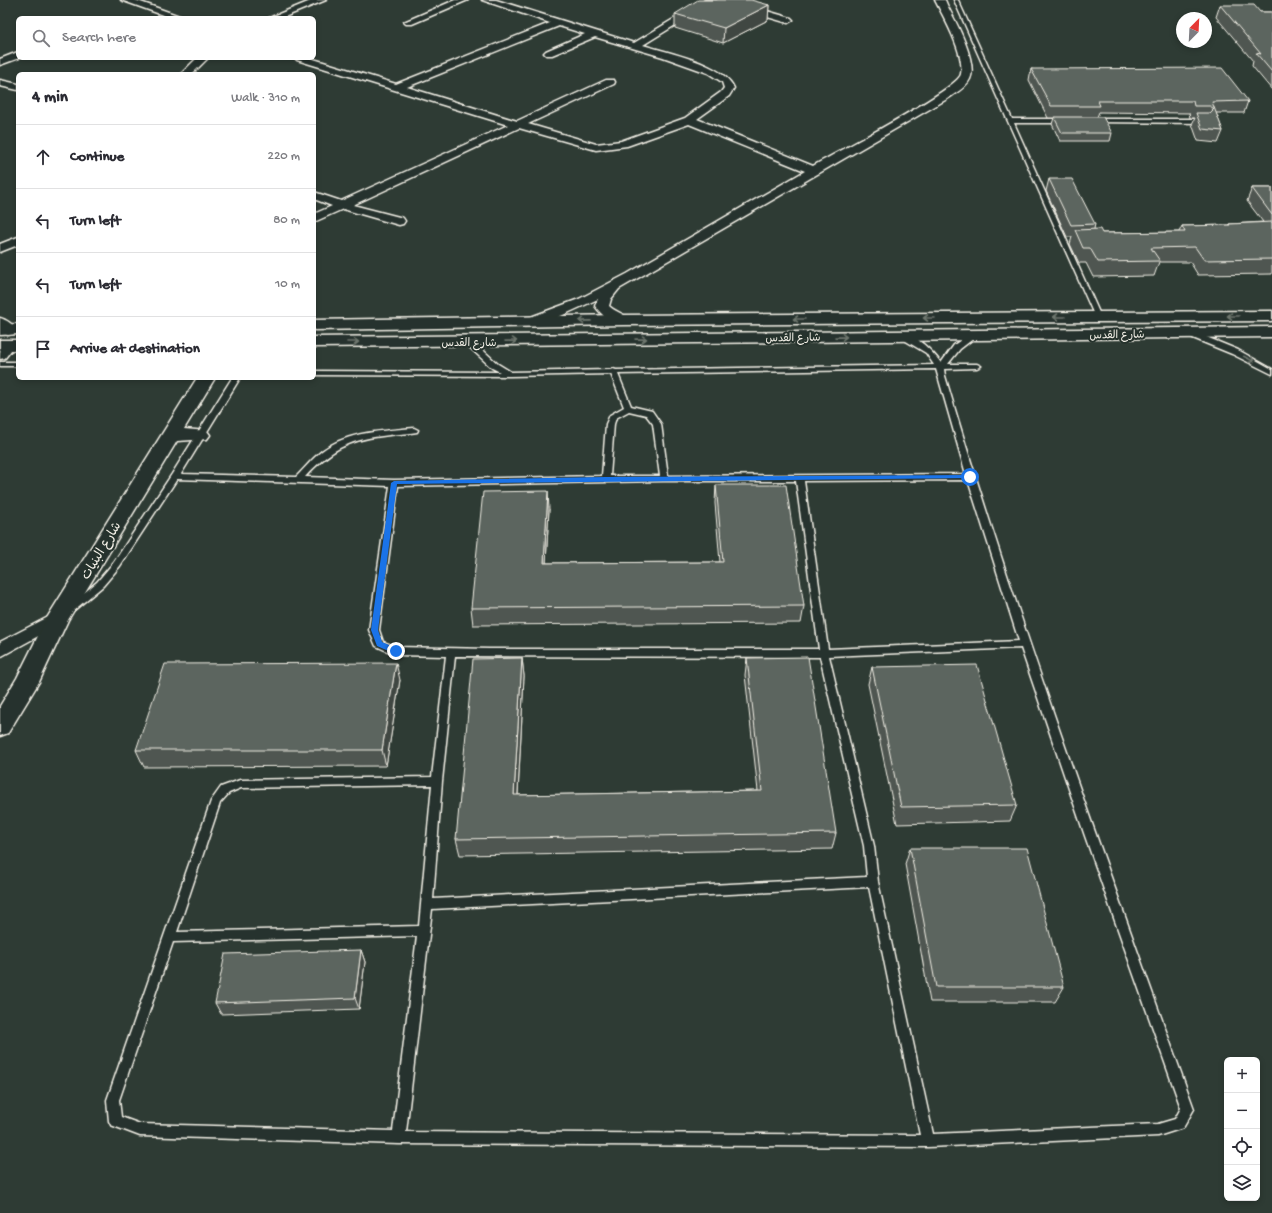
<!DOCTYPE html>
<html lang="en">
<head>
<meta charset="utf-8">
<style>
	body { margin:0; font-family:"Gochi Hand","Playpen Sans Arabic",sans-serif; background:#f2f2f3; color:#2b2b33 }
	.controls { position:absolute; right:12px; bottom:12px; display:grid; overflow:hidden; border-radius:6px; box-shadow:0 2px 6px #0003 }
	.controls button { width:36px; height:36px; display:grid; place-items:center; padding:0; border:0; border-bottom:1px solid #e1e1e2; background:#fff; color:#2b2b33; font:20px sans-serif }
	.compass { position:absolute; left:1176px; top:12px; width:36px; height:36px; border-radius:50%; background:#fff; box-shadow:0 2px 6px #0003; rotate:24deg }
	.stop { position:absolute; width:12px; height:12px; margin:-9px; border:3px solid #1a73e8; border-radius:50%; background:#fff }
	.stop.end { background:#1a73e8; border-color:#fff; box-shadow:0 1px 4px #0008 }
	.list { margin:0; padding:0; list-style:none }
	h2 { display:flex; justify-content:space-between; align-items:center; height:52px; margin:0; padding:0 16px; font-size:17px }
	h2 small { font-size:13px; font-weight:400; color:#7c7c81 }
	.list li { display:grid; grid-template-columns:26px 1fr auto; gap:12px; align-items:center; box-sizing:border-box; height:64px; padding:0 16px; border-top:1px solid #e1e1e2 }
	.list b { display:block; font-size:15px; white-space:nowrap }
	.list em { font-size:13px; font-style:normal; color:#7c7c81 }
	.icon { flex:none; width:22px; height:22px; fill:none; stroke:currentColor; stroke-width:2; stroke-linecap:round; stroke-linejoin:round }
	.map { position:relative; flex:none; width:1272px; height:1213px; overflow:hidden }
	.search { position:absolute; background:#fff; box-shadow:0 2px 6px #0003; left:16px; top:16px; width:300px; height:44px; display:flex; align-items:center; gap:10px; box-sizing:border-box; padding:0 14px; border-radius:6px; color:#7c7c81; font-size:15px }
	.panel { position:absolute; background:#fff; box-shadow:0 2px 6px #0003; left:16px; top:72px; width:300px; height:308px; border-radius:6px }
	.map>svg:first-child { display:block }
	.lines { fill:none; stroke-linecap:round; stroke-linejoin:round }
	.lane-casing { stroke:#f4f1e8; stroke-width:3 }
	.street-casing { stroke:#f4f1e8; stroke-width:3 }
	.secondary-casing { stroke:#f4f1e8; stroke-width:3 }
	.highway-casing { stroke:#f4f1e8; stroke-width:3 }
	.lane { fill:#26332d; fill-rule:evenodd }
	.street { fill:#26332d; fill-rule:evenodd }
	.secondary { fill:#26332d; fill-rule:evenodd }
	.highway { fill:#26332d; fill-rule:evenodd }
	.wall { fill:#4f5751; stroke:#f4f1e8 }
	.shaded-wall { fill:#404742; stroke:#f4f1e8 }
	.building { fill:#5c655e; stroke:#f4f1e8 }
	.oneway { stroke:#6e766e }
	.route { fill:#1a73e8 }
	.labels { text-anchor:middle; stroke-width:4; stroke-linejoin:round; paint-order:stroke }
	.far-street-label { font-size:11px; fill:#f4f1e8; stroke:#26332d }
	.street-label { font-size:13px; fill:#f4f1e8; stroke:#26332d }
</style>
</head>
<body>
<div class="map">
<svg width="1272" height="1213" viewBox="0 0 1272 1213">
	<rect width="100%" height="100%" fill="#2e3b34"/>
	<filter id="ink" filterUnits="userSpaceOnUse"><feTurbulence type="fractalNoise" baseFrequency=".025" numOctaves="2"/><feDisplacementMap in="SourceGraphic" scale="8" xChannelSelector="R" yChannelSelector="G"/><feConvolveMatrix kernelMatrix="1 2 1 2 8 2 1 2 1" color-interpolation-filters="sRGB"/></filter>
	<g filter="url(#ink)">
		<g class="lines">
			<g class="lane-casing">
				<g id="lane">
					<path d="M954 0H958L1012 119H1065L1068 121 1065 123H1014L1101 317 1100 318H1096L1095 317Z"/>
					<path d="M1094 119H1205L1208 121 1205 123 1092 122V120Z"/>
					<path d="M1188 332H1194L1238 350 1272 369V374L1232 354 1188 336Z"/>
					<path d="M971 333H974L978 335 960 349 948 364H977L981 366 977 368 944 369 945 376C1018 624 1107 866 1194 1109L1183 1128 1158 1136 928 1147 399 1144 140 1136 111 1125 109 1121 107 1100 211 801 221 787 240 780 432 777 446 656 396 655 376 646 369 630 390 486 177 479 120 566 103 586 73 611H67L65 609 97 582 114 562 172 474 232 378H240L181 474 296 477C305 468 312 459 322 451 348 431 383 431 414 428L418 430 417 432C406 434 394 434 382 436 347 440 329 451 305 477L394 480 602 476 606 424 610 415 624 407 611 374 510 376 314 375V371L500 372 492 368 466 344V340H472L498 364 511 372 610 370 613 369 616 370 934 365 926 353 901 338V334C915 333 934 353 941 363L954 345ZM936 369 966 474 668 476 661 424 652 411 631 406 618 374ZM629 411 646 415 653 424 660 476H610L614 424 616 418ZM968 480 1019 641 828 649 804 481ZM663 481H796L819 649H489L397 647 383 642 379 630 398 486ZM1021 648 1085 836 1181 1108 1175 1119 1158 1124 933 1134 878 882 874 846 829 656ZM455 656 820 657 864 846 867 877 433 899 442 781ZM432 785 419 926 177 932 220 803 229 793 241 788ZM869 887 920 1135 406 1132 432 909ZM417 936 393 1131 140 1124 121 1117 119 1100 173 942Z"/>
					<rect x="0" y="362" width="18" height="4"/>
				</g>
			</g>
			<g class="street-casing">
				<g id="street">
					<path d="M121 0H135L185 18H171Z"/>
					<path d="M313 0H326L282 18H269Z"/>
					<path d="M455 0H468L412 24H406L404 22Z"/>
					<path d="M482 0H496L634 43 705 0H716L643 45C668 53 723 63 734 88L729 96 697 119 813 166C834 154 959 89 961 74 965 54 944 18 935 0H945L948 7C956 22 978 63 970 79 966 88 954 94 947 99L619 289 611 299 609 306C615 312 624 313 630 320L628 323C615 326 602 316 595 306L598 299 563 315 533 325 528 324 526 321 528 318 579 299 627 274 805 171 689 124 627 146 596 150 519 128 353 205 403 218 405 221 403 224 399 225 343 209 314 222V214L332 206 314 199V192L341 201 508 125 297 60 295 58H310L396 84 550 23ZM559 26 585 34 546 51 544 53 546 55H552L595 37 663 57 708 73 722 82 724 88 721 92 685 118 621 141 596 144 528 124 614 84 615 82 614 80H606L517 121 407 87Z"/>
					<path d="M746 5 791 18 793 20 788 23 743 10V6Z"/>
					<path d="M18 52 19 58 0 65V59Z"/>
					<path d="M197 58H208L192 74H181Z"/>
					<path d="M0 80 18 84V90L0 86Z"/>
					<path d="M18 237V245L0 252V244Z"/>
					<path d="M8 341 13 342 15 345 5 358 0 359C0 351 0 343 8 341Z"/>
					<path d="M58 612 64 614 67 618 64 622 0 657V642Z"/>
				</g>
			</g>
			<g class="secondary-casing">
				<g id="secondary">
					<path d="M0 318C7 320 12 324 17 330L14 334 8 335 0 332Z"/>
					<path d="M197 378H215L184 429 207 431 210 435 207 439 177 441 68 620 39 682 8 733 0 736V706L17 678 47 618Z"/>
				</g>
			</g>
			<g class="highway-casing">
				<g id="highway">
					<path d="M1272 311V321L623 325 314 330V320L623 315Z"/>
					<path d="M18 324V334L0 335V325Z"/>
					<path d="M1272 327V337L314 347V337Z"/>
					<rect x="0" y="340" width="18" height="10"/>
				</g>
			</g>
			<use href="#lane" class="lane"/>
			<use href="#street" class="street"/>
			<use href="#secondary" class="secondary"/>
			<use href="#highway" class="highway"/>
		</g>
		<g class="wall">
			<path d="M769 5 768 20 723 43 675 28V14Z"/>
			<path d="M1220 5 1260 12H1272V90L1252 66 1253 61 1216 17Z"/>
			<path d="M1031 69 1248 101 1244 113H1216L1223 131 1218 143 1198 141 1192 124 1195 118H1190L1189 113 1099 112 1097 117 1112 133 1110 141H1060L1052 124 1054 118H1048L1029 80Z"/>
			<path d="M1049 179 1095 224 1094 229 1102 233 1179 232 1182 226 1228 225 1229 224 1263 222 1247 201 1252 188H1272V274L1198 275 1190 262H1159L1154 276 1093 277 1086 263H1079L1070 244 1072 237H1067L1046 191Z"/>
			<path d="M716 485 804 606 801 623 473 625 471 608 549 509 546 563 720 562 715 503Z"/>
			<path d="M522 658 524 676 518 795 758 791 745 675 747 658 836 833 832 849 460 855 456 839Z"/>
			<path d="M872 667 1017 805 1010 821 897 824 868 684Z"/>
			<path d="M400 680 386 766 144 767 136 750Z"/>
			<path d="M910 848 1064 987 1055 1002H930L905 864Z"/>
			<path d="M361 950 365 962 359 1009 221 1014 215 1003Z"/>
		</g>
		<g class="shaded-wall">
			<path d="M769 5 768 20 723 43 724 28Z"/>
			<path d="M548 491 549 509 545 580 544 563Z"/>
			<path d="M522 658 524 676 517 811 514 795Z"/>
			<path d="M396 663 400 680 386 766 382 750Z"/>
			<path d="M361 950 365 962 359 1009 355 998Z"/>
		</g>
		<g class="building">
			<path d="M698 0H751L769 5 724 28 675 14Z"/>
			<path d="M1220 5H1254L1260 12H1272V72L1256 53 1261 54Z"/>
			<path d="M1222 68 1248 101 1212 102 1223 131 1202 129 1196 113H1210L1214 109 1210 106H1194L1193 101H1098L1100 106H1051L1031 69Z"/>
			<path d="M1054 117H1103L1112 133H1062Z"/>
			<path d="M1049 179H1072L1095 224 1071 225Z"/>
			<path d="M1252 188H1272V215Z"/>
			<path d="M1272 222V259L1204 260 1195 247 1151 248 1160 261 1098 262 1090 248H1083L1075 230 1100 229 1102 233 1185 232 1182 226 1230 225 1229 224Z"/>
			<path d="M716 485H786L804 606 471 608 483 492 548 491 544 563 723 562Z"/>
			<path d="M808 657 836 833 456 839 473 659 522 658 514 795 762 791 747 658Z"/>
			<path d="M396 663 382 750H136L165 664Z"/>
			<path d="M977 665 1017 805 901 807 872 667Z"/>
			<path d="M910 848H1027L1064 987H936Z"/>
			<path d="M361 950 355 998 215 1003 225 954Z"/>
		</g>
		<defs><path id="oneway-shaft" d="M-6 0H5M1.5-3L5.5 0L1.5 3" fill="none" stroke-width="1.6" stroke-linecap="round" stroke-linejoin="round"/></defs>
		<g class="oneway">
			<use href="#oneway-shaft" transform="translate(1233 316) rotate(180)"/>
			<use href="#oneway-shaft" transform="translate(1059 317) rotate(180)"/>
			<use href="#oneway-shaft" transform="translate(929 318) rotate(180)"/>
			<use href="#oneway-shaft" transform="translate(799 319) rotate(180)"/>
			<use href="#oneway-shaft" transform="translate(585 321) rotate(179)"/>
			<use href="#oneway-shaft" transform="translate(841 337) rotate(-1)"/>
			<use href="#oneway-shaft" transform="translate(641 339) rotate(-1)"/>
			<use href="#oneway-shaft" transform="translate(511 341) rotate(-1)"/>
			<use href="#oneway-shaft" transform="translate(353 342)"/>
			<use href="#oneway-shaft" transform="translate(1249 359) rotate(27)"/>
		</g>
	</g>
	<path class="route" d="M970 475 972 476V478L397 484 378 630 382 642 398 649V653H393L377 646 371 630 391 483 394 481 606 477Z"/>
	<g class="labels">
		<g class="far-street-label">
			<text transform="translate(1117 334) rotate(-1)" y="4">شارع القدس</text>
			<text transform="translate(793 337) rotate(-1)" y="4">شارع القدس</text>
			<text x="469" y="346">شارع القدس</text>
		</g>
		<g class="street-label">
			<text transform="translate(100 550) rotate(-59)" y="5">شارع البنيات</text>
		</g>
	</g>
</svg>
<div class="controls">
<button>+</button>
<button>−</button>
<button><svg class="icon" aria-label="locate" viewBox="0 0 24 24"><circle cx="12" cy="12" r="6"/><path d="M12 2v4M12 18v4M2 12h4M18 12h4"/></svg></button>
<button><svg class="icon" aria-label="layers" viewBox="0 0 24 24"><path d="M12 4l9 5-9 5-9-5zM3 14l9 5 9-5"/></svg></button>
</div>
<svg class="compass" viewBox="-18 -18 36 36"><path d="M0-13l5 13h-10z" fill="#e53935"/><path d="M0 13l5-13h-10z" fill="#7c7c81"/></svg>
<div class="stop" style="left:970px;top:477px"></div>
<div class="stop end" style="left:396px;top:651px"></div>
<div class="search"><svg class="icon" aria-label="search" viewBox="0 0 24 24"><circle cx="10" cy="10" r="6"/><path d="M15 15l6 6"/></svg>Search here</div>
<section class="panel">
<h2>4 min<small>Walk · 310 m</small></h2>
<ul class="list">
<li><svg class="icon" aria-label="ahead" viewBox="0 0 24 24"><path d="M12 20V5M6 11l6-6 6 6"/></svg><div><b>Continue</b></div><em>220 m</em></li>
<li><svg class="icon" aria-label="left" viewBox="0 0 24 24"><path d="M17 20v-9H6M10 6l-5 5 5 5"/></svg><div><b>Turn left</b></div><em>80 m</em></li>
<li><svg class="icon" aria-label="left" viewBox="0 0 24 24"><path d="M17 20v-9H6M10 6l-5 5 5 5"/></svg><div><b>Turn left</b></div><em>10 m</em></li>
<li><svg class="icon" aria-label="arrive" viewBox="0 0 24 24"><path d="M6 21V4h12l-3 4 3 4H6"/></svg><div><b>Arrive at destination</b></div></li>
</ul>
</section>
</div>
</body>
</html>
